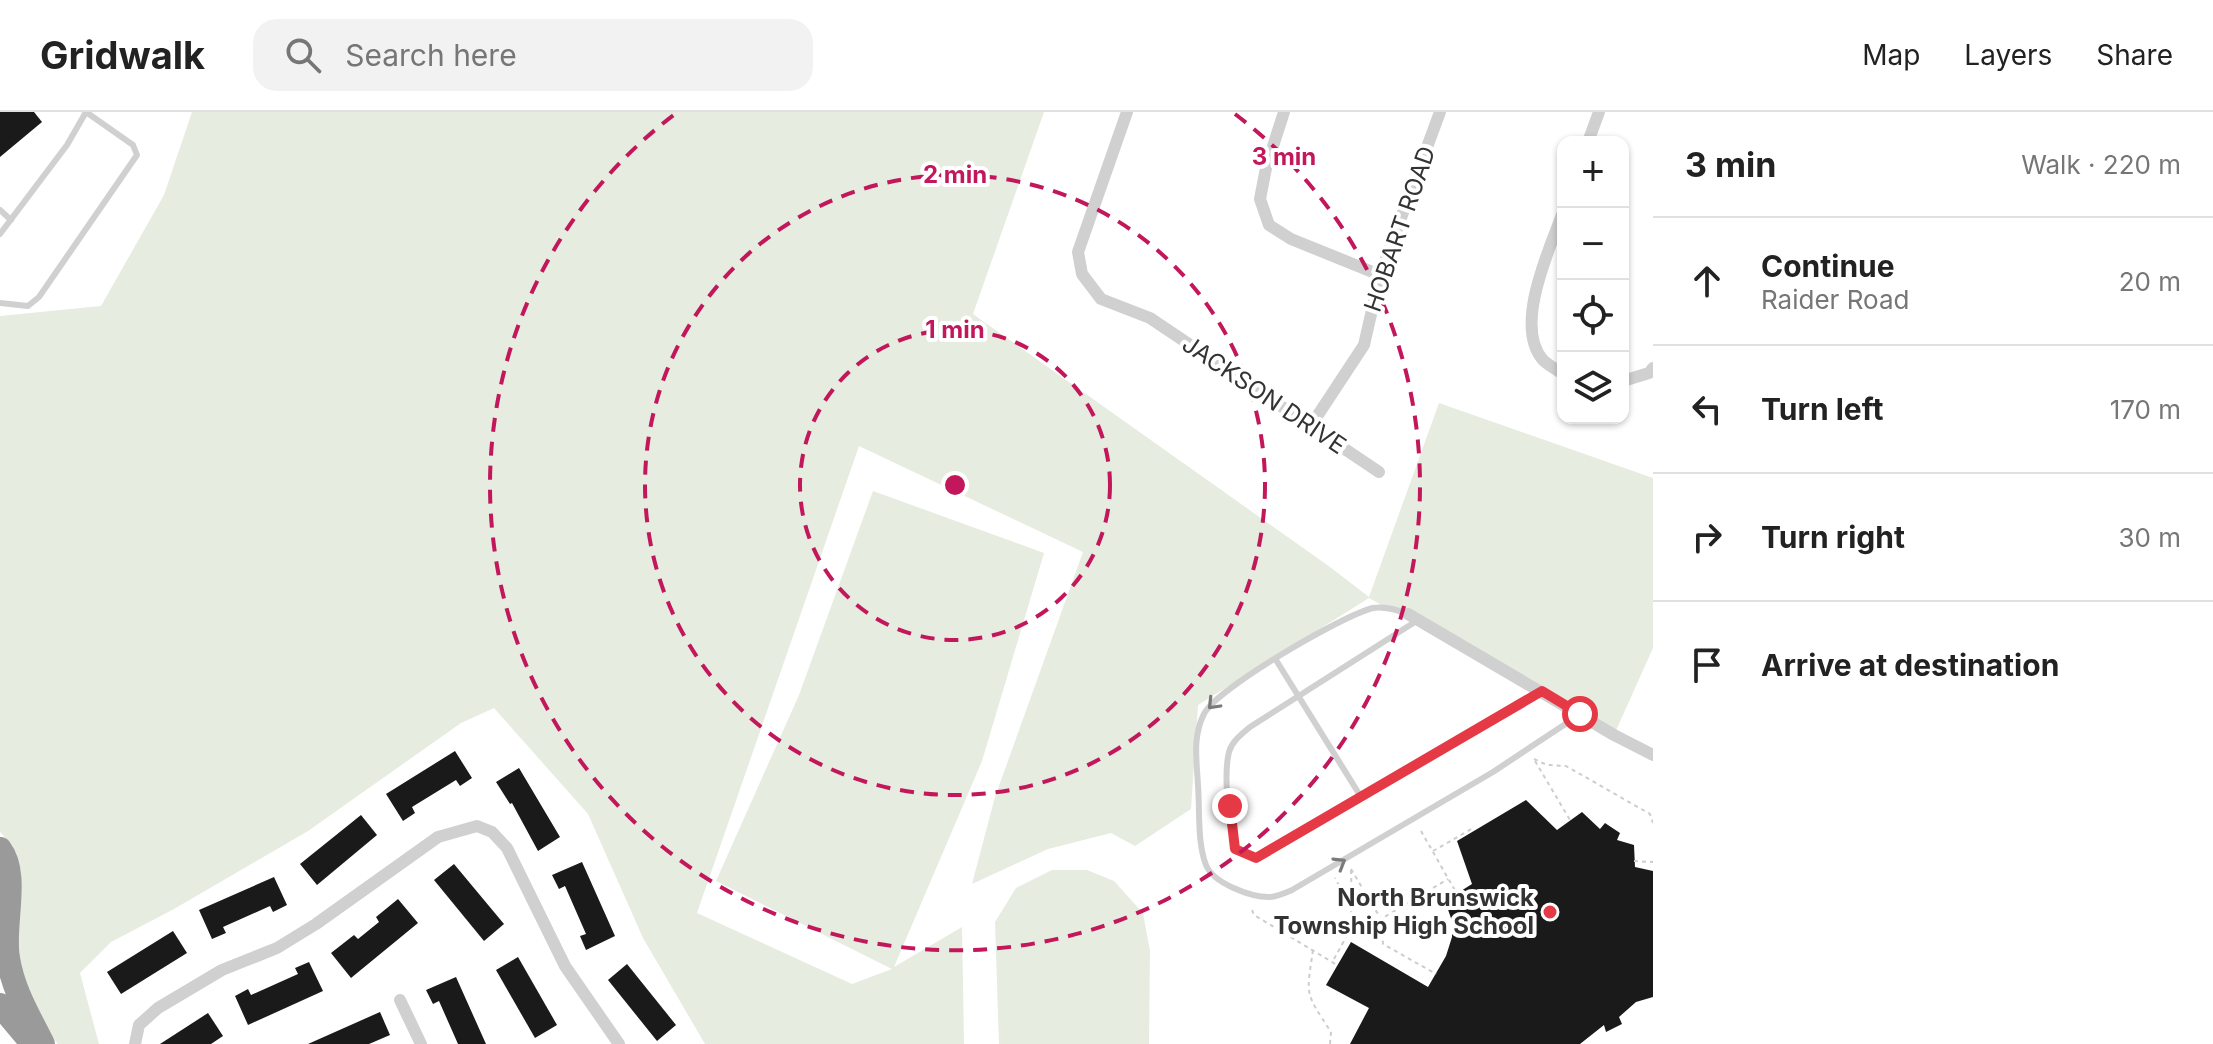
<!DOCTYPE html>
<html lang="en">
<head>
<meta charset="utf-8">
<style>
	body { margin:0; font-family:Inter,sans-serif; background:#f2f2f2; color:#222 }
	.controls { position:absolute; right:24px; top:24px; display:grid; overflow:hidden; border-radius:16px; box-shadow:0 2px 6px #0004 }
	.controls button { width:72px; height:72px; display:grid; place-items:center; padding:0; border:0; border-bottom:2px solid #e0e0e0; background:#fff; color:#222; font:40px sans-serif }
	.stop { position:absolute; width:24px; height:24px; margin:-18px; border:6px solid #e63946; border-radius:50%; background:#fff }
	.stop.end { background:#e63946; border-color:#fff; box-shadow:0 2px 8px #0008 }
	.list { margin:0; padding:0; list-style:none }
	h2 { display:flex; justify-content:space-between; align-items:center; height:104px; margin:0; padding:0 32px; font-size:34px }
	h2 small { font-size:26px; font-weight:400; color:#767676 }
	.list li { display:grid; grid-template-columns:52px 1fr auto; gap:24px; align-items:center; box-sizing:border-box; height:128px; padding:0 32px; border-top:2px solid #e0e0e0 }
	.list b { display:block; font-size:30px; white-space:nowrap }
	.list p { margin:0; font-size:26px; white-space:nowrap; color:#767676 }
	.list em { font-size:26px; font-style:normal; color:#767676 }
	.icon { flex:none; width:44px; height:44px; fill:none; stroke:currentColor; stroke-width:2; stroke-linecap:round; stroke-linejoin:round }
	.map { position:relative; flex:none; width:1653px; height:932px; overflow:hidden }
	header { display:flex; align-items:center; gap:48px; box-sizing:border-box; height:112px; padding:0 40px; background:#fff; border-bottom:2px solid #e0e0e0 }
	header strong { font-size:38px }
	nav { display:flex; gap:44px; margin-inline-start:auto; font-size:28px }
	.search { width:560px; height:72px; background:#f2f2f2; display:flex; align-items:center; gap:20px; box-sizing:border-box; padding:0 28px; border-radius:24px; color:#767676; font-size:30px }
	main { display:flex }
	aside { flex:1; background:#fff }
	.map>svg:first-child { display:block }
	.green { fill:#e6ecdf }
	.building { fill:#1a1a1a }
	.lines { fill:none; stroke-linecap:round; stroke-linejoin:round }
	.path { stroke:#cdcdcd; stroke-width:2; stroke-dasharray:4 4; stroke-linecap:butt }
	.lane { stroke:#d0d0d0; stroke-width:6 }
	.street { stroke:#d0d0d0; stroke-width:12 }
	.highway { stroke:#9a9a9a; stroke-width:24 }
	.oneway { stroke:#7a7a7a }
	.route { stroke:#e63946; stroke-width:10 }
	.ring { fill:none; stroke:#c2185b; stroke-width:4; stroke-dasharray:14 10 }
	.poi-dot { fill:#e63946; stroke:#fff; stroke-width:3 }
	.labels { text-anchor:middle; stroke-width:8; stroke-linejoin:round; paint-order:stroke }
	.street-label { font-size:24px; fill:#333; stroke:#fff }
	.poi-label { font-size:24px; font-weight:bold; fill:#333; stroke:#fff; text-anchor:end }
	.centre { fill:#c2185b; stroke:#fff; stroke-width:4 }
	.ring-label { font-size:24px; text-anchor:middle; font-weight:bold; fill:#c2185b; stroke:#fff; stroke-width:8; stroke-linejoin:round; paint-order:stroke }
</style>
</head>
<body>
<header>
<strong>Gridwalk</strong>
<div class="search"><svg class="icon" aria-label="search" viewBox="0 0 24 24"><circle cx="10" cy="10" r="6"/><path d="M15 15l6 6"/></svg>Search here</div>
<nav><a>Map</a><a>Layers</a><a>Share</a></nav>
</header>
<main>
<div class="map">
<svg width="1653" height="932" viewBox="0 0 1653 932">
	<rect width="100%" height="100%" fill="#fff"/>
	<g class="green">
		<path d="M192 0H1044L973 202 1330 455 1369 485 1439 291 1653 366V536L1614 623 1369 486 1198 593 1191 697 1135 734 1111 721 1048 737 972 772 995 685 1083 440 859 334 697 801 852 872 892 857 716 769 799 583 873 379 1044 441 982 649 894 855 962 815 964 932H705L643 826 588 702 494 596 461 611 308 719 174 797 111 830 80 861 99 932H58C42 913 19 875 17 850 13 809 34 752 0 720V204L101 194 164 83Z"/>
		<path d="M1052 758H1087L1114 769 1143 801 1150 839 1149 932H999L995 810 1016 776Z"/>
	</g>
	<g class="building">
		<path d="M0 0H34L42 10 0 45Z"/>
		<path d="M455 639 472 666 460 674 456 668 412 695 415 701 403 709 386 682Z"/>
		<path d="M519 656 560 725 538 739 512 691 510 692 496 670Z"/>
		<path d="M1526 688 1557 718 1582 700 1600 717 1605 711 1620 721 1617 728 1634 733 1635 755 1653 759V885L1636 890 1619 905 1622 912 1606 920 1604 913 1580 932H1350L1369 896 1326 873 1351 830 1428 875 1446 844 1452 825V809L1445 789 1472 772 1457 729Z"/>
		<path d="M361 703 377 723 317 773 300 752Z"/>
		<path d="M582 750 615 824 586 838 580 824 586 822 565 774 559 777 552 763Z"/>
		<path d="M454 752 504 812 484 829 434 768Z"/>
		<path d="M274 765 287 793 273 800 270 794 223 815 226 821 212 827 199 798Z"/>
		<path d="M398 787 418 811 351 866 331 841 354 823 358 827 379 810 376 805Z"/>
		<path d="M173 819 187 841 121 882 107 860Z"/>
		<path d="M518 845 557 913 535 926 496 858Z"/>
		<path d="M309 850 323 879 248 913 235 884 248 877 251 883 298 862 295 856Z"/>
		<path d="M627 852 676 913 657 929 608 868Z"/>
		<path d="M456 865 486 932H458L439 889 433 892 426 878Z"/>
		<path d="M380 900 390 923 369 932H308Z"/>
		<path d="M208 901 223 924 211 932H160Z"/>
	</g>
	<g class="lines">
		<g class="path">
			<path d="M1534 647 1547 653 1566 654 1650 702 1653 711"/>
			<path d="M1535 649 1570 708"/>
			<path d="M1421 719 1457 782"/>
			<path d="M1433 739 1473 716"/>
			<path d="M1634 749 1653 750"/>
			<path d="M1351 757 1381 807 1383 832 1436 862"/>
			<path d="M1351 758 1352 795"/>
			<path d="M1252 798 1254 803 1337 853"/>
			<path d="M1354 811 1381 807 1448 767"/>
			<path d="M1313 838C1306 885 1305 880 1331 920L1330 932"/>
			<path d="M1334 847C1357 805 1358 809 1335 766"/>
		</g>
		<g class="lane">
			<path d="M0 98 11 108"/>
			<path d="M0 122 67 33 86 0"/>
			<path d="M0 191 28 194 39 185 137 43 133 33 86 0"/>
			<path d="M1408 502C1397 498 1385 494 1373 496 1343 503 1216 577 1204 602 1192 625 1197 650 1198 674 1200 698 1197 730 1206 753 1213 771 1250 785 1269 785 1276 785 1285 781 1292 778L1493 660 1579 603"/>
			<path d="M1418 508 1250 615C1242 622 1232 629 1229 640 1223 664 1229 712 1235 737L1256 746 1539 580"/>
			<path d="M1276 548 1361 685"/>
		</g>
		<g class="street">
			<path d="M1127 0 1078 140 1082 162 1101 187 1150 206 1379 360"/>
			<path d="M1284 0 1266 56 1260 87 1269 113 1291 127 1380 163"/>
			<path d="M1588 30 1599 0"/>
			<path d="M1563 100C1550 136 1513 214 1543 248 1548 253 1557 258 1563 262"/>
			<path d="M1623 269 1649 261 1653 256"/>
			<path d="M1310 315 1364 233 1380 163 1440 0"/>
			<path d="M1408 502 1614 623 1653 643"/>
			<path d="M400 888 421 932"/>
			<path d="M135 932 139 913 158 896 222 858 277 836 316 812 438 725 477 714 492 720 507 736 565 854 619 932"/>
		</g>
		<g class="highway">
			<path d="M0 737C20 763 2 814 8 846 13 878 29 904 43 932"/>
			<path d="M0 893 31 930"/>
		</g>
	</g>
	<defs><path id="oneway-chevron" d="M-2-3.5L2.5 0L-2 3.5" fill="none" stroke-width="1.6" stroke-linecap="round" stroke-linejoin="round" transform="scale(2)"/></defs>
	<g class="oneway">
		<use href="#oneway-chevron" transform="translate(1213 592) rotate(134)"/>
		<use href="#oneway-chevron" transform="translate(1340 751) rotate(-31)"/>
	</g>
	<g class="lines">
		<path class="route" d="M1230 694 1235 737 1256 746 1542 579 1580 602"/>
	</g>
	<g class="ring">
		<circle cx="955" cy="373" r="155"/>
		<circle cx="955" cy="373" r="310"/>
		<path d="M1235 2A465 465 0 1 1 675 2"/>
	</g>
	<circle class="poi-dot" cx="1550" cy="800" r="8"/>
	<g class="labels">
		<g class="street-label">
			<text transform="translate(1400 117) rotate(-71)" y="8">HOBART ROAD</text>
			<text transform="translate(1264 283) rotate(34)" y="8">JACKSON DRIVE</text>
		</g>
		<g class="poi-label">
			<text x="1534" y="794">North Brunswick<tspan x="1534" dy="28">Township High School</tspan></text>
		</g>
	</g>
	<circle cx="955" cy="373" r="12" class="centre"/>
	<g class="ring-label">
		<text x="1284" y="53">3 min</text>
		<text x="955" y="71">2 min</text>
		<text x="955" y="226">1 min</text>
	</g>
</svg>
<div class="controls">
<button>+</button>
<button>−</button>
<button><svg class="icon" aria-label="locate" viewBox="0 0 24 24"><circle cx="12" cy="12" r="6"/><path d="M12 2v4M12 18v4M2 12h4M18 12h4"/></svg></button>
<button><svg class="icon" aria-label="layers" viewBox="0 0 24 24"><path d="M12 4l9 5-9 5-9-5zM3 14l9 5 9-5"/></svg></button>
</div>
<div class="stop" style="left:1580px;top:602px"></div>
<div class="stop end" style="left:1230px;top:694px"></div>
</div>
<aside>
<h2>3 min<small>Walk · 220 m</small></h2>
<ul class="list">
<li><svg class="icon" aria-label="ahead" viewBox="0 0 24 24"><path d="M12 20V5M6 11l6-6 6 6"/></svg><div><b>Continue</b><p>Raider Road</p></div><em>20 m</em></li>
<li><svg class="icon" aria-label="left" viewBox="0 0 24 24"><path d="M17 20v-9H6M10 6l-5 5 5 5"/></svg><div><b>Turn left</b></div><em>170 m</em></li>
<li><svg class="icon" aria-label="right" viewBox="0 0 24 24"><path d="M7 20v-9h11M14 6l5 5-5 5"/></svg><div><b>Turn right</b></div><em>30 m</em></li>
<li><svg class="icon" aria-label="arrive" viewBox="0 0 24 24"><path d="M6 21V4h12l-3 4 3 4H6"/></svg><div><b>Arrive at destination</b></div></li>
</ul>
</aside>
</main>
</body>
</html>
